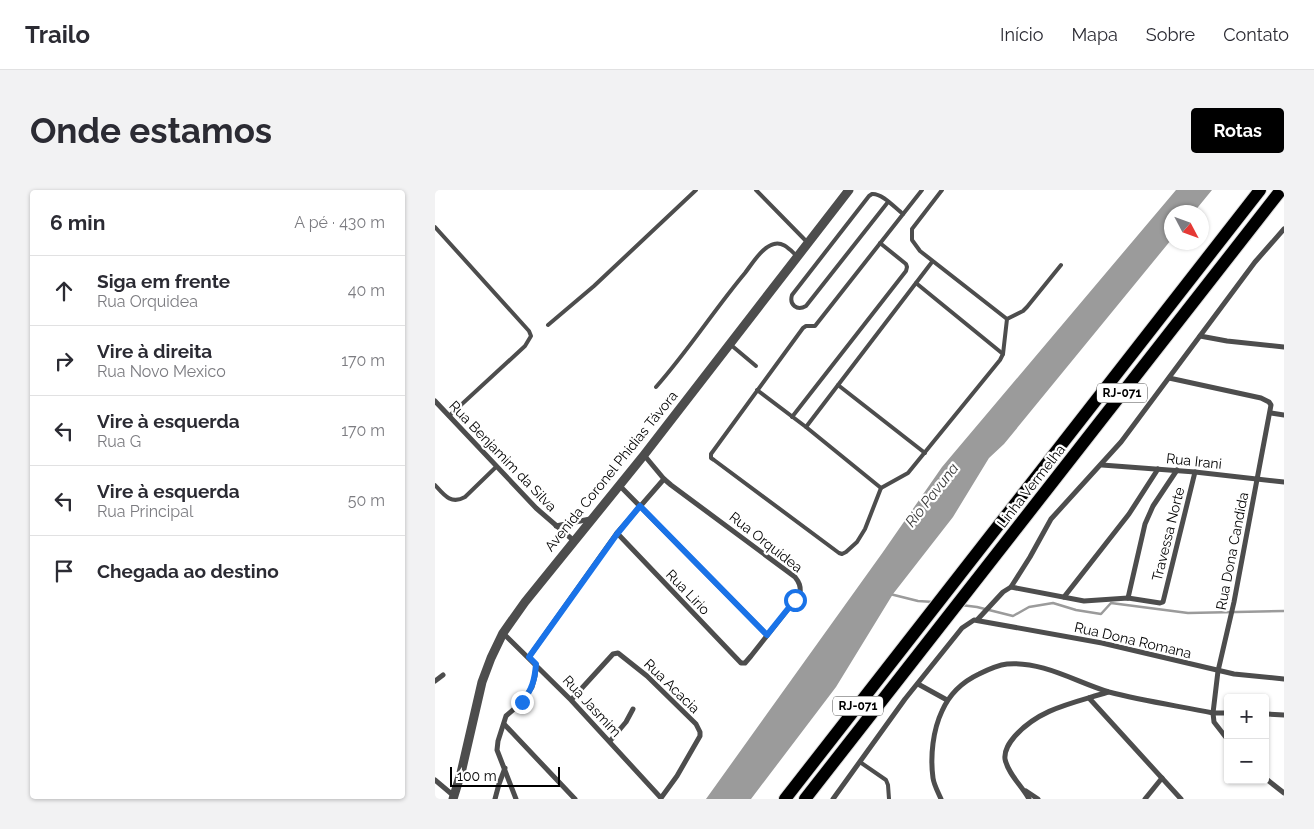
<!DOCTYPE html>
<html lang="pt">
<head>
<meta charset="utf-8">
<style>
	body { margin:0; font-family:Raleway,sans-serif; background:#f2f2f3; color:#2b2b33 }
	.controls { position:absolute; right:15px; bottom:15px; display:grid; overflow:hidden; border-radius:5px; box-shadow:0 1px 4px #0004 }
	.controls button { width:45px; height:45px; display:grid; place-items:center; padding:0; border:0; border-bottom:1px solid #e1e1e2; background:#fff; color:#2b2b33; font:25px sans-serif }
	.compass { position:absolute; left:729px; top:15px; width:45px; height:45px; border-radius:50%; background:#fff; box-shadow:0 1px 4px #0004; rotate:131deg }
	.scale { position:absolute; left:15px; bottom:12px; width:110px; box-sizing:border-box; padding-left:5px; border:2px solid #000; border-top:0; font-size:14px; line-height:18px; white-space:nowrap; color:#000; -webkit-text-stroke:4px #fff; paint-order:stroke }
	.stop { position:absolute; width:15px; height:15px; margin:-11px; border:4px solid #1a73e8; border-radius:50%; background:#fff }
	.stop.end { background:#1a73e8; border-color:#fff; box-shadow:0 1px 5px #0008 }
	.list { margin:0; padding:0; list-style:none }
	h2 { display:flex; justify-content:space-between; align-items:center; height:65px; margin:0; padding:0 20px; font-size:21px }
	h2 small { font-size:16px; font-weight:400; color:#7c7c81 }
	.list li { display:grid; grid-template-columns:32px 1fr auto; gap:15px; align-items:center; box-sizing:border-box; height:70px; padding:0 20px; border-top:1px solid #e1e1e2 }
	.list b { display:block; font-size:19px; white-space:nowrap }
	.list p { margin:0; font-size:16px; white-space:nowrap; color:#7c7c81 }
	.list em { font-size:16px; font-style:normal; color:#7c7c81 }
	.icon { flex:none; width:28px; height:28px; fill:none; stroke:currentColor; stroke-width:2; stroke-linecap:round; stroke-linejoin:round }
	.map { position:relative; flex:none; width:849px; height:609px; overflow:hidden; border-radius:5px }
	header { display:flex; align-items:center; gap:30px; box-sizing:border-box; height:70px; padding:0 25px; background:#fff; border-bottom:1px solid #e1e1e2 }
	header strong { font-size:24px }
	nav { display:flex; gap:28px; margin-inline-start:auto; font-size:18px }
	.intro { display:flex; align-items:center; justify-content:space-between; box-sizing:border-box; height:120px; padding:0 30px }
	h1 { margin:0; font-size:35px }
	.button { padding:12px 22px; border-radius:5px; background:#000; color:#fff; font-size:18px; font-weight:700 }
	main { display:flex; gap:30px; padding:0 30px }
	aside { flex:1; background:#fff; border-radius:5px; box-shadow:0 1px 4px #0004 }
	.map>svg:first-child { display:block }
	.water { fill:#9b9b9b }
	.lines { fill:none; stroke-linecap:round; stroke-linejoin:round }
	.stream { stroke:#9b9b9b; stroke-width:2.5 }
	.motorway-casing { stroke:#dbdbdb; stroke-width:14 }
	.service { stroke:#4d4d4d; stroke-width:4 }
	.minor { stroke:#4d4d4d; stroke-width:5 }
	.tertiary { stroke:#4d4d4d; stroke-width:9 }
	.motorway { stroke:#000; stroke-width:12 }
	.route { stroke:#1a73e8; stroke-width:6 }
	.labels { text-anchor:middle; stroke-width:4.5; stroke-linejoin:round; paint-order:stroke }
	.shield { fill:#fff; stroke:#4c4c4c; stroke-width:1 }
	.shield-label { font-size:12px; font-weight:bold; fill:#000 }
	.street-label { font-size:14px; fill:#000; stroke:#fff }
	.water-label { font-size:15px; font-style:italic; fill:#3c3c3c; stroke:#fff }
</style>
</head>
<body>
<header>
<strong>Trailo</strong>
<nav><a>Início</a><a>Mapa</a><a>Sobre</a><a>Contato</a></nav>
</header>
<div class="intro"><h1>Onde estamos</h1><a class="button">Rotas</a></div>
<main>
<aside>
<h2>6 min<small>A pé · 430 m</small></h2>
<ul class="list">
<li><svg class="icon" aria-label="ahead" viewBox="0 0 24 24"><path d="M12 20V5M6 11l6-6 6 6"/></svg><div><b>Siga em frente</b><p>Rua Orquidea</p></div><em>40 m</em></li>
<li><svg class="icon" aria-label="right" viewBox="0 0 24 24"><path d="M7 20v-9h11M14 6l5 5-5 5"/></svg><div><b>Vire à direita</b><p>Rua Novo Mexico</p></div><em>170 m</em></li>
<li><svg class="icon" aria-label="left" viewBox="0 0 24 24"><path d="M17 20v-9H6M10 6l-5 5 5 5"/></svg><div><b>Vire à esquerda</b><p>Rua G</p></div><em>170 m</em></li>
<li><svg class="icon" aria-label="left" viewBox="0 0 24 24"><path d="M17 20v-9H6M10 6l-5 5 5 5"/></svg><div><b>Vire à esquerda</b><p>Rua Principal</p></div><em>50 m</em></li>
<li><svg class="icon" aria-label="arrive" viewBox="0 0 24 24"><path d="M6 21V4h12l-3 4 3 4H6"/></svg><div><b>Chegada ao destino</b></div></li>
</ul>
</aside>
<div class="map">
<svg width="849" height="609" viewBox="0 0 849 609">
	<rect width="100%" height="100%" fill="#fff"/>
	<path class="water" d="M741 0H777L759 22H736V50L569 254 554 268 518 327 458 404 401 497 316 609H271L448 362 507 277Z"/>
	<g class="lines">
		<g class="stream">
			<path d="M455 404 483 411 499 412"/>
			<path d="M526 415 542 417 578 426 594 417 618 413 641 420 666 424 676 413 753 423 849 421"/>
		</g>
		<g class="motorway-casing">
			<g id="motorway">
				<path d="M350 609 825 0"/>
				<path d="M370 609 846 0"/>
			</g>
		</g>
		<g class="service">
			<path d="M321 0 373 53"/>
			<path d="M487 0 380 136H371L368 138 276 264V268L279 270 404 363 407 364 411 362 422 352 430 339 446 298 473 283 565 170 568 164 572 129 588 121 592 117 626 75"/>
			<path d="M507 0 477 39V50L485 61 572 129"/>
			<path d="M453 12 371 116C362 121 354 115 357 105L434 6 437 4C447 3 460 18 468 24"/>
			<path d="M0 37 94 141 96 146 90 156 14 226"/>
			<path d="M481 93 568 164"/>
			<path d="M113 135 159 96 261 0"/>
			<path d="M296 155 321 176"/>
			<path d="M403 195 490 263"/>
			<path d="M221 197C253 161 279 120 310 83 317 74 327 57 339 54 348 51 356 61 362 66"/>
			<path d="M322 200 371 237 446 298"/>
			<path d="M357 227 471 81 472 77 471 74 445 53"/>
			<path d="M371 237 497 72"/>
			<path d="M0 295C9 305 16 315 30 307L61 277"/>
			<path d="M425 572 451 590 453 595 454 609"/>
		</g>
		<g class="minor">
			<path d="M765 146 792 151 849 157"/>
			<path d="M734 188 826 208 834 212 836 215 799 412 783 481 778 523 779 532 793 550"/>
			<path d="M0 211 101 318 138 350"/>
			<path d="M836 223 849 225"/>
			<path d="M667 275 760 282 849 292"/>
			<path d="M184 295 332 445"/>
			<path d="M121 336 155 329"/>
			<path d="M182 343 306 473H310L316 466 365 404C366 396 364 392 360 387L236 295 229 289 209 265"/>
			<path d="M576 397 649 411 693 408 725 413 728 412 760 282"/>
			<path d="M629 407 694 324 723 279"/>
			<path d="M693 408 710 334 718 316 742 280"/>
			<path d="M543 429 568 402 576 397 595 367 616 329 686 252 820 72 849 39"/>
			<path d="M68 443 136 510 226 608 242 586 265 546V542L261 534 212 486 183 463 178 464 136 510"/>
			<path d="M94 467 182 343 229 289"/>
			<path d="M0 491 8 485"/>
			<path d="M483 494 512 510"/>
			<path d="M654 508 746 609"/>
			<path d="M830 524 849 525"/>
			<path d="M69 534 140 609"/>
			<path d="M175 551 191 532 198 519"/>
			<path d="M830 588 849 603"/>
			<path d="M0 590 19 606"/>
			<path d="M591 601 603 609"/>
			<path d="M60 609 64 594 70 578"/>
			<path d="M81 609 62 560 63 551 71 526 87 512 97 497 100 486 101 474"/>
			<path d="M398 609 470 509 527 438 539 430 667 453 799 484 849 489"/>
			<path d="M506 609C503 602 499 595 498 588 495 566 498 540 507 521 515 503 527 492 544 484 552 480 563 475 572 474 608 471 641 492 674 502 708 511 744 516 778 523H793"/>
			<path d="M594 609C587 596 573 584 570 569 569 560 574 553 580 546 605 518 639 513 673 502"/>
			<path d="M710 609 727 588"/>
		</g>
		<path class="tertiary" d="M18 609 26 583 47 492 56 468 68 443 90 412 209 265 414 0"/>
		<use href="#motorway" class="motorway"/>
	</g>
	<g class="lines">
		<path class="route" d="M87 512C97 500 100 489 101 474L94 467 182 344 205 316 332 445 360 410"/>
	</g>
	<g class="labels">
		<g class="shield">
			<rect x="662" y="193.5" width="50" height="19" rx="4"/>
			<rect x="398" y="506.5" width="50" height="19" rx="4"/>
		</g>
		<g class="shield-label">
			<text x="687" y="207">RJ-071</text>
			<text x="423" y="520">RJ-071</text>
		</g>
		<g class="street-label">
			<text transform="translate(68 266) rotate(46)" y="5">Rua Benjamim da Silva</text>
			<text transform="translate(759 271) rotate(6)" y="5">Rua Irani</text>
			<text transform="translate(176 281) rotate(-51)" y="5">Avenida Coronel Phidias Távora</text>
			<text transform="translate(596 296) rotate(-52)" y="5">Linha Vermelha</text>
			<text transform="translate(733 344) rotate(-76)" y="5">Travessa Norte</text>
			<text transform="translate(331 352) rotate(38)" y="5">Rua Orquidea</text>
			<text transform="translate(797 361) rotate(-79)" y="5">Rua Dona Candida</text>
			<text transform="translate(253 402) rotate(46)" y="5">Rua Lirio</text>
			<text transform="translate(698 450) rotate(13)" y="5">Rua Dona Romana</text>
			<text transform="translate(237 496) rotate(44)" y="5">Rua Acacia</text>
			<text transform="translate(157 516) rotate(47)" y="5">Rua Jasmim</text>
		</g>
		<g class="water-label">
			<text transform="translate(497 305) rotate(-52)" y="5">Rio Pavuna</text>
		</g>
	</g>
</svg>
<div class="controls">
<button>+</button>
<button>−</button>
</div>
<svg class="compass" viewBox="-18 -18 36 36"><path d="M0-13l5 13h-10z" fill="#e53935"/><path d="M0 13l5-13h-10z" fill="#7c7c81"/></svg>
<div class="scale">100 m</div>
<div class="stop" style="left:360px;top:410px"></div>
<div class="stop end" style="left:87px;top:512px"></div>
</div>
</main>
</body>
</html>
